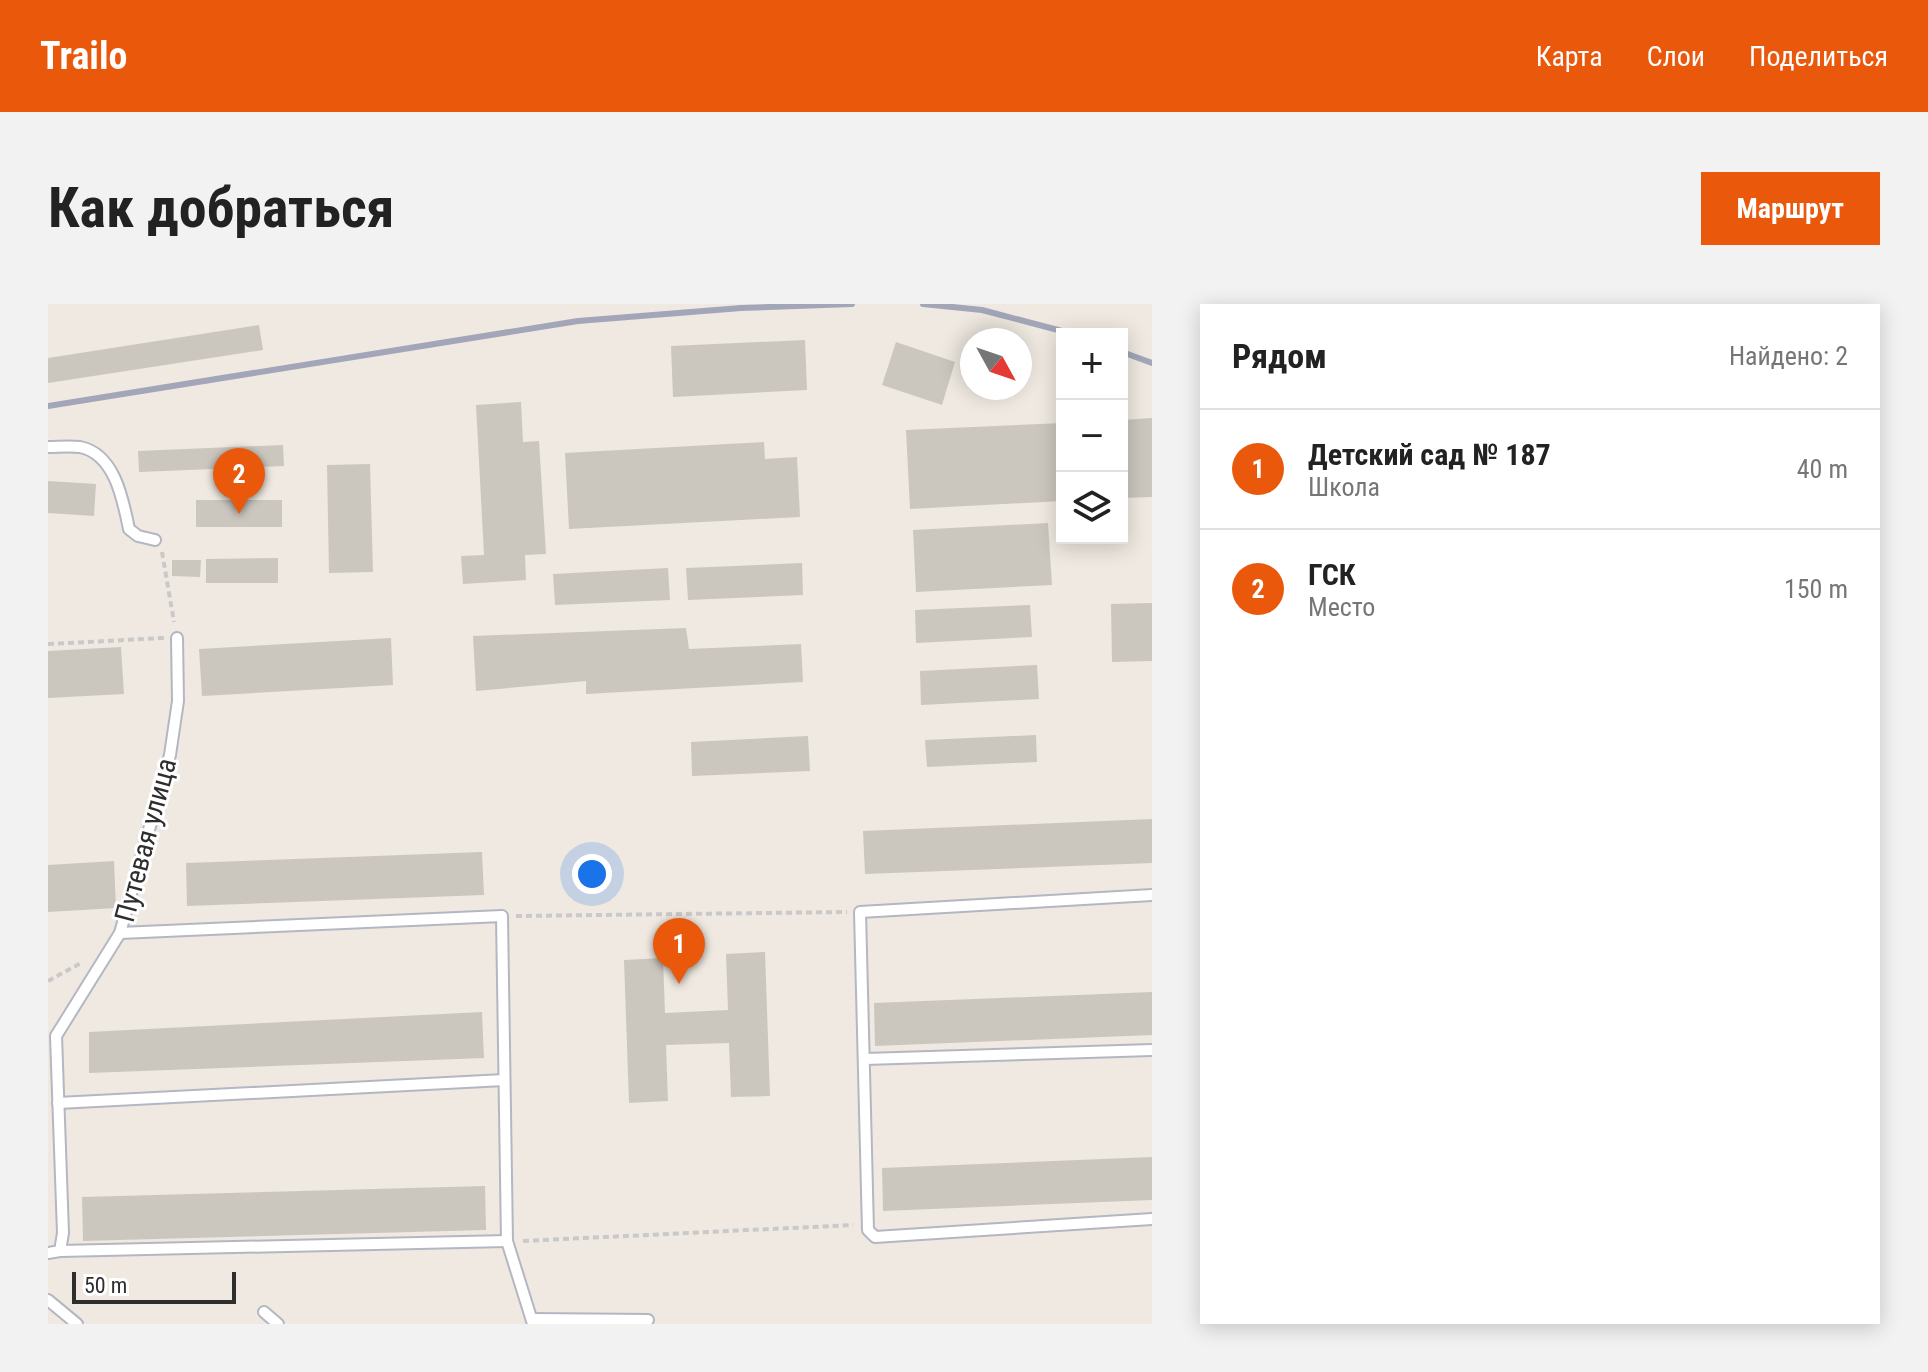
<!DOCTYPE html>
<html lang="ru">
<head>
<meta charset="utf-8">
<style>
	body { margin:0; font-family:"Roboto Condensed",sans-serif; background:#f2f2f2; color:#222 }
	.controls { position:absolute; right:24px; top:24px; display:grid; overflow:hidden; border-radius:0px; box-shadow:0 4px 20px #0003 }
	.controls button { width:72px; height:72px; display:grid; place-items:center; padding:0; border:0; border-bottom:2px solid #e0e0e0; background:#fff; color:#222; font:40px sans-serif }
	.compass { position:absolute; left:912px; top:24px; width:72px; height:72px; border-radius:50%; background:#fff; box-shadow:0 4px 20px #0003; rotate:130deg }
	.scale { position:absolute; left:24px; bottom:20px; width:164px; box-sizing:border-box; padding-left:8px; border:4px solid #2e2e2e; border-top:0; font-size:22px; line-height:28px; white-space:nowrap; color:#2e2e2e; -webkit-text-stroke:6px #fff; paint-order:stroke }
	.you { position:absolute; left:544px; top:570px; width:28px; height:28px; margin:-20px; border:6px solid #fff; border-radius:50%; background:#1a73e8; box-shadow:0 0 0 12px #1a73e833 }
	.badge { display:grid; place-items:center; width:52px; height:52px; border-radius:50%; background:#ea580c; color:#fff; font-size:26px; font-weight:700 }
	.pin { position:absolute; translate:-50% -66px; filter:drop-shadow(0 2px 4px #0008) }
	.pin::after { content:''; position:absolute; top:42px; width:28px; height:24px; background:inherit; clip-path:polygon(0 0,100% 0,50% 100%) }
	.list { margin:0; padding:0; list-style:none }
	h2 { display:flex; justify-content:space-between; align-items:center; height:104px; margin:0; padding:0 32px; font-size:34px }
	h2 small { font-size:26px; font-weight:400; color:#767676 }
	.list li { display:grid; grid-template-columns:52px 1fr auto; gap:24px; align-items:center; box-sizing:border-box; height:120px; padding:0 32px; border-top:2px solid #e0e0e0 }
	.list b { display:block; font-size:30px; white-space:nowrap }
	.list p { margin:0; font-size:26px; white-space:nowrap; color:#767676 }
	.list em { font-size:26px; font-style:normal; color:#767676 }
	.icon { flex:none; width:44px; height:44px; fill:none; stroke:currentColor; stroke-width:2; stroke-linecap:round; stroke-linejoin:round }
	.map { position:relative; flex:none; width:1104px; height:1020px; overflow:hidden; border-radius:0px }
	header { display:flex; align-items:center; gap:48px; box-sizing:border-box; height:112px; padding:0 40px; background:#ea580c; color:#fff }
	header strong { font-size:38px }
	nav { display:flex; gap:44px; margin-inline-start:auto; font-size:28px }
	.intro { display:flex; align-items:center; justify-content:space-between; box-sizing:border-box; height:192px; padding:0 48px }
	h1 { margin:0; font-size:56px }
	.button { padding:20px 36px; border-radius:0px; background:#ea580c; color:#fff; font-size:28px; font-weight:700 }
	main { display:flex; gap:48px; padding:0 48px }
	aside { flex:1; background:#fff; border-radius:0px; box-shadow:0 4px 20px #0003 }
	.map>svg:first-child { display:block }
	.building { fill:#cbc7bf }
	.lines { fill:none; stroke-linecap:round; stroke-linejoin:round }
	.service-casing { stroke:#b4b7c1; stroke-width:14 }
	.path { stroke:#c9c9c9; stroke-width:4; stroke-dasharray:6 4; stroke-linecap:butt }
	.service { stroke:#fff; stroke-width:10 }
	.rail { stroke:#a3a6b8; stroke-width:6 }
	.labels { text-anchor:middle; stroke-width:6; stroke-linejoin:round; paint-order:stroke }
	.street-label { font-size:28px; fill:#2e2e2e; stroke:#fff }
</style>
</head>
<body>
<header>
<strong>Trailo</strong>
<nav><a>Карта</a><a>Слои</a><a>Поделиться</a></nav>
</header>
<div class="intro"><h1>Как добраться</h1><a class="button">Маршрут</a></div>
<main>
<div class="map">
<svg width="1104" height="1020" viewBox="0 0 1104 1020">
	<rect width="100%" height="100%" fill="#efe9e1"/>
	<g class="building">
		<path d="M211 21 215 46 0 79V54Z"/>
		<path d="M757 36 759 86 625 93 623 42Z"/>
		<path d="M848 38 907 58 894 101 834 81Z"/>
		<path d="M473 98 475 138 491 137 498 250 477 251 478 276 415 280 413 252 436 251 428 101Z"/>
		<path d="M1104 114V193L1074 194V116Z"/>
		<path d="M1014 119V197L862 205 858 126Z"/>
		<path d="M716 138 717 155 749 153 752 213 521 225 517 149Z"/>
		<path d="M235 141 236 162 91 168 90 147Z"/>
		<path d="M322 160 325 268 281 269 279 161Z"/>
		<path d="M0 177 48 180 46 212 0 209Z"/>
		<rect x="148" y="196" width="86" height="27"/>
		<path d="M1000 219 1004 281 868 288 865 226Z"/>
		<path d="M230 254V279H158V255Z"/>
		<path d="M124 256H153L152 273 124 272Z"/>
		<path d="M754 259 755 291 640 296 638 264Z"/>
		<path d="M620 264 622 296 507 301 505 270Z"/>
		<path d="M1104 299V357L1064 358 1063 300Z"/>
		<path d="M982 301 984 333 868 339 867 306Z"/>
		<path d="M638 324 641 345 753 340 755 378 538 390V377L428 387 425 332Z"/>
		<path d="M343 334 345 381 154 392 151 345Z"/>
		<path d="M73 343 76 390 0 394V347Z"/>
		<path d="M989 361 991 395 873 401 872 367Z"/>
		<path d="M988 431 989 458 879 463 877 436Z"/>
		<path d="M760 432 762 467 644 472 643 438Z"/>
		<path d="M1104 515V559L817 570 815 527Z"/>
		<path d="M434 548 436 591 139 602 138 559Z"/>
		<path d="M66 557 68 604 0 608V561Z"/>
		<path d="M717 648 722 792 683 793 681 739 618 741 620 797 581 799 576 656 615 654 617 709 680 706 678 650Z"/>
		<path d="M1104 688V731L827 742 826 699Z"/>
		<path d="M434 708 436 754 41 769V728Z"/>
		<path d="M1104 853V896L835 907 834 864Z"/>
		<path d="M437 882 438 926 35 937 34 893Z"/>
	</g>
	<g class="lines">
		<g class="service-casing">
			<g id="service">
				<path d="M0 143C10 143 22 142 32 143 67 150 75 196 81 225L90 232 107 236"/>
				<path d="M1104 591 812 608 820 926 827 933 1104 915"/>
				<path d="M72 629 454 612 459 937 485 1020"/>
				<path d="M817 755 1104 746"/>
				<path d="M10 799 456 776"/>
				<path d="M12 947 459 937"/>
				<path d="M0 949 12 947 15 929 8 732 72 629 122 451 130 397 129 334"/>
				<path d="M0 996 29 1020"/>
				<path d="M216 1008 230 1020"/>
				<path d="M485 1015 600 1016"/>
			</g>
		</g>
		<g class="path">
			<path d="M114 248 126 318"/>
			<path d="M0 340 116 334"/>
			<path d="M468 612 799 608"/>
			<path d="M0 677 33 659"/>
			<path d="M475 937 805 921"/>
		</g>
		<use href="#service" class="service"/>
		<g class="rail">
			<path d="M875 0 934 6 1025 30"/>
			<path d="M1074 48 1104 59"/>
			<path d="M0 102 530 17 693 4 804 0"/>
		</g>
	</g>
	<g class="labels">
		<g class="street-label">
			<text transform="translate(97 536) rotate(-75)" y="10">Путевая улица</text>
		</g>
	</g>
</svg>
<div class="controls">
<button>+</button>
<button>−</button>
<button><svg class="icon" aria-label="layers" viewBox="0 0 24 24"><path d="M12 4l9 5-9 5-9-5zM3 14l9 5 9-5"/></svg></button>
</div>
<svg class="compass" viewBox="-18 -18 36 36"><path d="M0-13l5 13h-10z" fill="#e53935"/><path d="M0 13l5-13h-10z" fill="#767676"/></svg>
<div class="scale">50 m</div>
<div class="you"></div>
<div class="pin badge" style="left:631px;top:680px">1</div>
<div class="pin badge" style="left:191px;top:210px">2</div>
</div>
<aside>
<h2>Рядом<small>Найдено: 2</small></h2>
<ul class="list">
<li><span class="badge">1</span><div><b>Детский сад № 187</b><p>Школа</p></div><em>40 m</em></li>
<li><span class="badge">2</span><div><b>ГСК</b><p>Место</p></div><em>150 m</em></li>
</ul>
</aside>
</main>
</body>
</html>
